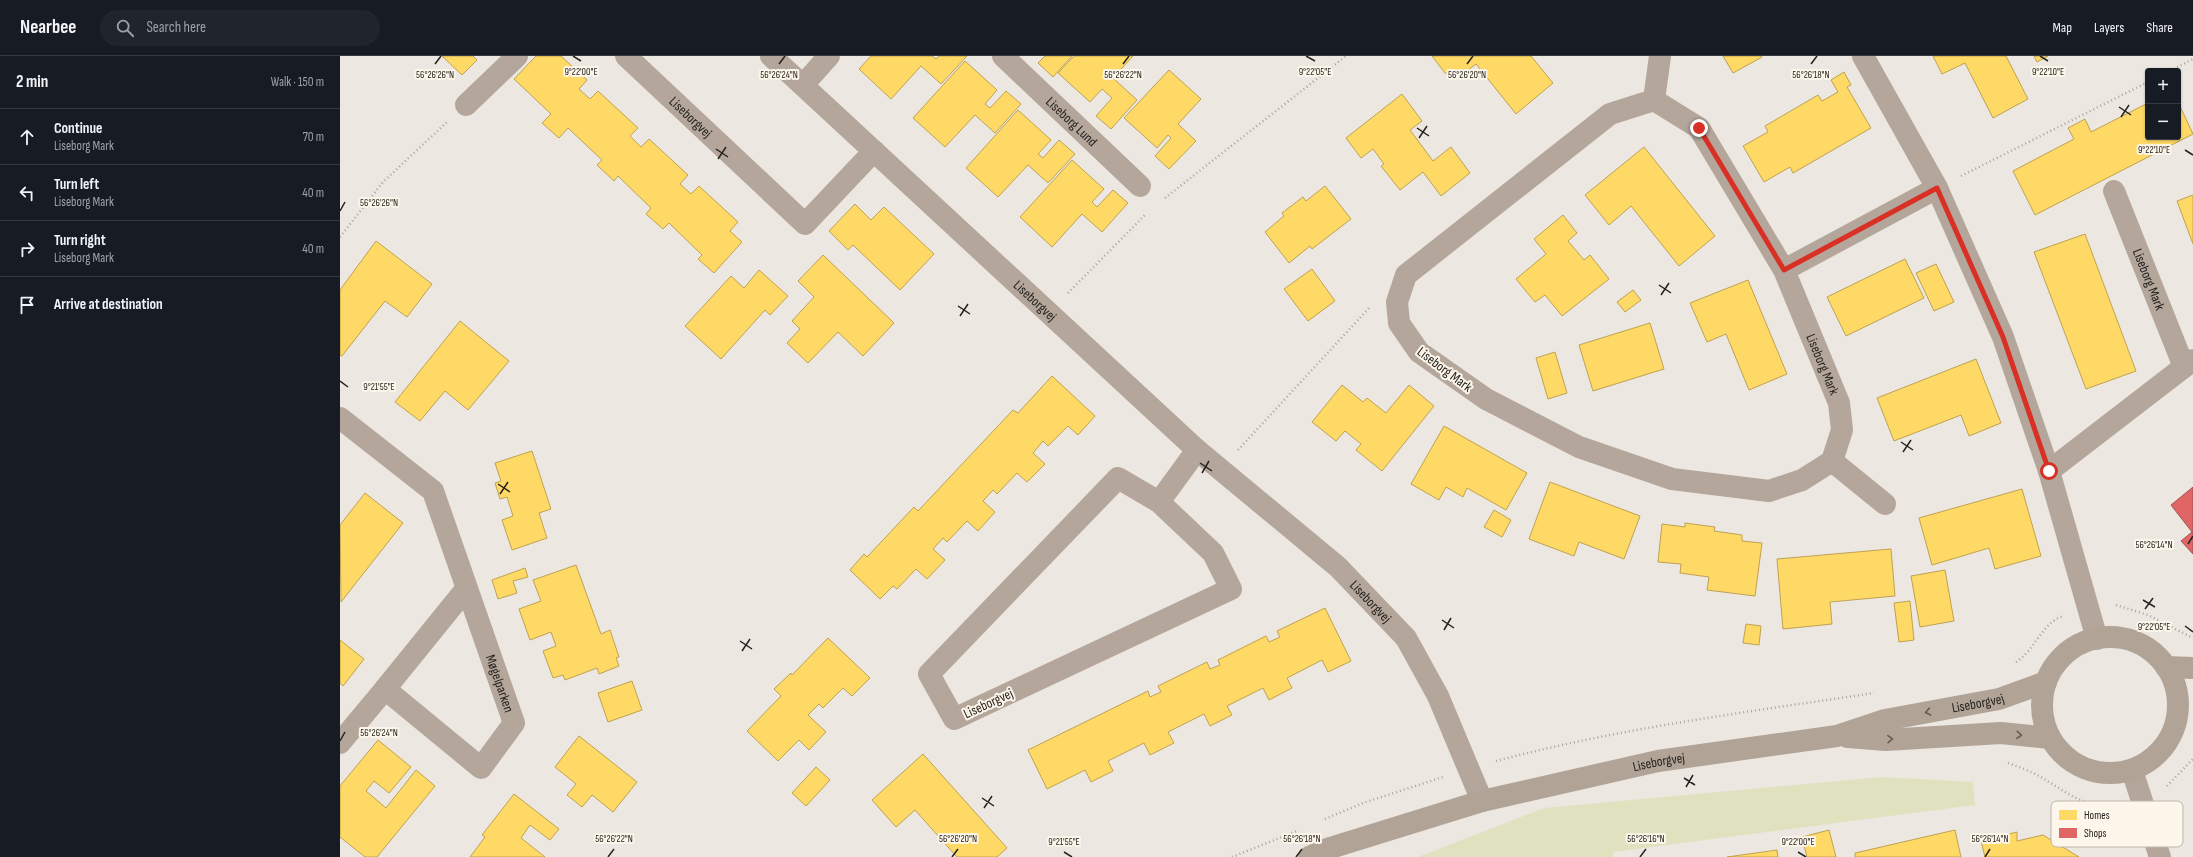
<!DOCTYPE html>
<html lang="en">
<head>
<meta charset="utf-8">
<style>
	body { margin:0; font-family:"Sofia Sans Condensed",sans-serif; background:#20242c; color:#f1f3f6 }
	.controls { position:absolute; right:12px; top:12px; display:grid; overflow:hidden; border-radius:4px; box-shadow:0 1px 3px #0004 }
	.controls button { width:36px; height:36px; display:grid; place-items:center; padding:0; border:0; border-bottom:1px solid #363941; background:#171b24; color:#f1f3f6; font:20px sans-serif }
	.stop { position:absolute; width:12px; height:12px; margin:-9px; border:3px solid #d93025; border-radius:50%; background:#fff }
	.stop.end { background:#d93025; border-color:#fff; box-shadow:0 1px 4px #0008 }
	.list { margin:0; padding:0; list-style:none }
	h2 { display:flex; justify-content:space-between; align-items:center; height:52px; margin:0; padding:0 16px; font-size:17px }
	h2 small { font-size:13px; font-weight:400; color:#9ea1a6 }
	.list li { display:grid; grid-template-columns:26px 1fr auto; gap:12px; align-items:center; box-sizing:border-box; height:56px; padding:0 16px; border-top:1px solid #363941 }
	.list b { display:block; font-size:15px; white-space:nowrap }
	.list p { margin:0; font-size:13px; white-space:nowrap; color:#9ea1a6 }
	.list em { font-size:13px; font-style:normal; color:#9ea1a6 }
	.icon { flex:none; width:22px; height:22px; fill:none; stroke:currentColor; stroke-width:2; stroke-linecap:round; stroke-linejoin:round }
	.map { position:relative; flex:none; width:1853px; height:801px; overflow:hidden }
	header { display:flex; align-items:center; gap:24px; box-sizing:border-box; height:56px; padding:0 20px; background:#171b24; border-bottom:1px solid #363941 }
	header strong { font-size:19px }
	nav { display:flex; gap:22px; margin-inline-start:auto; font-size:14px }
	.search { width:280px; height:36px; background:#20242c; display:flex; align-items:center; gap:10px; box-sizing:border-box; padding:0 14px; border-radius:22px; color:#9ea1a6; font-size:15px }
	main { display:flex }
	aside { flex:1; background:#171b24 }
	.map>svg:first-child { display:block }
	.green { fill:#e0e2bf }
	.homes { fill:#ffd966; stroke:#bea251 }
	.shops { fill:#e06666; stroke:#a85251 }
	.lines { fill:none; stroke-linecap:round; stroke-linejoin:round }
	.path { stroke:#ada49c; stroke-width:2.5; stroke-dasharray:1 3; stroke-linecap:butt }
	.street { stroke:#b4a69a; stroke-width:22 }
	.secondary { stroke:#b1a497; stroke-width:22 }
	.oneway { stroke:#655d55 }
	.route { stroke:#d93025; stroke-width:5 }
	.ticks { fill:none; stroke:#26231f; stroke-width:1.5 }
	.labels { text-anchor:middle; stroke-width:4; stroke-linejoin:round; paint-order:stroke }
	.street-label { font-size:14px; fill:#26231f; stroke:#fdf6ea }
	.key { fill:#fdf6ea; stroke:#bcb7ad; stroke-width:1 }
	.key-label { font-size:11px; fill:#26231f }
	.ticks-label { font-size:10px; text-anchor:middle; fill:#26231f; stroke:#fdf6ea; stroke-width:4; stroke-linejoin:round; paint-order:stroke }
</style>
</head>
<body>
<header>
<strong>Nearbee</strong>
<div class="search"><svg class="icon" aria-label="search" viewBox="0 0 24 24"><circle cx="10" cy="10" r="6"/><path d="M15 15l6 6"/></svg>Search here</div>
<nav><a>Map</a><a>Layers</a><a>Share</a></nav>
</header>
<main>
<aside>
<h2>2 min<small>Walk · 150 m</small></h2>
<ul class="list">
<li><svg class="icon" aria-label="ahead" viewBox="0 0 24 24"><path d="M12 20V5M6 11l6-6 6 6"/></svg><div><b>Continue</b><p>Liseborg Mark</p></div><em>70 m</em></li>
<li><svg class="icon" aria-label="left" viewBox="0 0 24 24"><path d="M17 20v-9H6M10 6l-5 5 5 5"/></svg><div><b>Turn left</b><p>Liseborg Mark</p></div><em>40 m</em></li>
<li><svg class="icon" aria-label="right" viewBox="0 0 24 24"><path d="M7 20v-9h11M14 6l5 5-5 5"/></svg><div><b>Turn right</b><p>Liseborg Mark</p></div><em>40 m</em></li>
<li><svg class="icon" aria-label="arrive" viewBox="0 0 24 24"><path d="M6 21V4h12l-3 4 3 4H6"/></svg><div><b>Arrive at destination</b></div></li>
</ul>
</aside>
<div class="map">
<svg width="1853" height="801" viewBox="0 0 1853 801">
	<rect width="100%" height="100%" fill="#ece7e1"/>
	<path class="green" d="M1542 721 1633 726 1635 749 1273 796 1274 801H1078L1204 752Z"/>
	<g class="homes">
		<path d="M102 0H133L137 4 122 19Z"/>
		<path d="M196 0H221L247 24 239 33 250 43 258 35 298 72 290 80 301 91 309 83 348 119 340 128 351 138 359 130 398 166 390 175 402 186 374 217 358 203 362 199 329 167 323 173 306 158 311 152 278 120 274 125 257 109 262 104 228 72 219 82 202 67 211 58 174 23Z"/>
		<path d="M531 0H592L596 3 599 0H627L601 28 581 10 551 43 519 13Z"/>
		<path d="M705 0H732L713 21 698 7Z"/>
		<path d="M734 0H793L773 22 797 44 771 73 756 60 772 42 762 33 750 46 718 17Z"/>
		<path d="M1092 0H1191L1213 27 1176 58 1136 8 1121 19 1105 17Z"/>
		<path d="M1383 0H1421L1422 1 1393 17Z"/>
		<path d="M1593 0H1666L1688 43 1653 62 1625 7 1602 18Z"/>
		<path d="M1694 0H1708L1697 6Z"/>
		<path d="M625 5 657 34 645 48 650 52 666 35 681 48 655 77 635 59 605 91 573 62Z"/>
		<path d="M829 14 861 43 838 68 856 85 829 113 815 100 831 82 828 79 817 92 784 62Z"/>
		<path d="M1504 16 1511 29 1507 31 1531 72 1453 117 1450 111 1424 126 1403 90 1428 76 1425 70 1478 39 1482 45 1498 36 1491 24Z"/>
		<path d="M1062 38 1082 65 1070 74 1093 105 1111 91 1130 117 1101 140 1083 116 1060 134 1041 110 1044 108 1033 93 1021 102 1006 82Z"/>
		<path d="M1838 46 1853 78 1695 159 1673 115 1734 83 1728 72 1745 63 1751 76 1808 47V81H1838Z"/>
		<path d="M678 54 711 84 698 98 703 102 719 84 735 98 708 127 688 109 658 141 626 112Z"/>
		<path d="M1304 91 1375 180 1339 210 1291 150 1269 169 1245 139Z"/>
		<path d="M732 104 764 133 752 146 757 151 773 134 788 147 762 176 742 158 712 191 680 161Z"/>
		<path d="M985 130 1011 163 972 193 970 190 949 207 925 176 944 160 942 157 963 141 966 145Z"/>
		<path d="M1853 139V188L1837 145Z"/>
		<path d="M515 148 531 164 544 151 594 198 560 234 513 189 508 194 489 175Z"/>
		<path d="M1223 159 1237 177 1228 185 1244 204 1250 199 1269 223 1222 260 1205 239 1195 246 1176 223 1206 198 1194 183Z"/>
		<path d="M1745 178 1796 315 1746 333 1694 196Z"/>
		<path d="M36 185 92 228 67 261 45 245 2 300 0 299V234Z"/>
		<path d="M483 199 554 267 523 300 498 276 468 307 447 287 460 273 452 265 474 241 458 225Z"/>
		<path d="M1565 203 1584 242 1506 280 1487 241Z"/>
		<path d="M1596 208 1614 246 1594 255 1576 217Z"/>
		<path d="M972 213 995 245 968 265 944 233Z"/>
		<path d="M419 214 448 240 430 259 425 254 381 303 345 270 391 220 404 232Z"/>
		<path d="M1408 224 1447 318 1409 334 1386 278 1367 286 1350 247Z"/>
		<path d="M1293 234 1301 244 1285 256 1277 246Z"/>
		<path d="M120 265 169 305 128 354 105 335 80 365 55 346Z"/>
		<path d="M1310 267 1324 313 1253 335 1239 289Z"/>
		<path d="M1215 296 1227 337 1208 343 1196 302Z"/>
		<path d="M1636 303 1661 367 1629 380 1621 359 1554 385 1537 342Z"/>
		<path d="M712 320 755 360 738 379 728 370 708 390 703 385 693 397 705 408 687 426 677 417 657 438 653 434 643 445 655 456 638 475 627 465 607 486 603 482 593 493 605 504 587 523 576 513 557 533 553 530 540 543 510 514 524 498 527 501 574 451 578 455 673 354 678 357Z"/>
		<path d="M1002 329 1023 346 1027 342 1046 357 1069 329 1094 350 1042 415 1016 394 1021 388 1005 375 996 385 972 366Z"/>
		<path d="M1104 370 1187 417 1166 454 1127 432 1123 441 1106 431 1099 444 1071 428Z"/>
		<path d="M192 395 211 453 199 457 207 482 172 494 162 464 173 460 167 441 160 443 155 427 161 425 155 407Z"/>
		<path d="M1210 426 1300 460 1284 503 1239 486 1234 500 1189 483Z"/>
		<path d="M1682 433 1701 500 1655 513 1649 492 1592 509 1579 462Z"/>
		<path d="M25 437 63 467 1 546 0 469Z"/>
		<path d="M1154 454 1171 464 1162 481 1144 471Z"/>
		<path d="M1345 467 1375 471 1374 475 1402 479V485L1422 487 1415 540 1367 534 1369 521 1340 517 1341 508 1318 506 1322 468 1345 471Z"/>
		<path d="M1551 493 1555 540 1490 546 1492 568 1443 573 1437 503Z"/>
		<path d="M236 509 261 578 270 574 279 601 276 602 279 610 259 618 257 612 225 624 223 619 213 622 203 595 216 590 211 576 190 584 179 553 201 545 193 524Z"/>
		<path d="M185 512 188 521 173 525 177 537 158 543 152 524Z"/>
		<path d="M1605 514 1614 565 1580 571 1571 520Z"/>
		<path d="M1570 545 1574 584 1559 586 1554 547Z"/>
		<path d="M985 552 1011 605 988 616 982 604 947 622 952 632 929 644 923 632 887 650 892 659 870 670 864 658 828 676 834 687 810 699 804 687 768 705 773 715 751 726 745 714 707 733 688 694 808 635 810 641 821 636 818 630 867 606 870 613 880 609 878 604 926 580 929 586 940 581 937 575Z"/>
		<path d="M1406 568 1421 570 1419 589 1403 587Z"/>
		<path d="M488 582 530 622 512 640 503 632 483 652 479 648 468 659 486 676 469 694 459 684 438 705 407 675 441 640 434 633 451 617 452 619Z"/>
		<path d="M0 584 24 603 3 630 0 627Z"/>
		<path d="M292 625 302 654 268 666 258 637Z"/>
		<path d="M239 680 297 726 273 756 252 739 242 751 227 739 236 728 215 711Z"/>
		<path d="M38 684 71 711 49 737 34 725 26 735 46 752 76 714 95 730 37 801H25L0 781V730Z"/>
		<path d="M583 698 667 792 657 801H617L575 754 556 771 532 744Z"/>
		<path d="M476 711 490 724 466 750 452 737Z"/>
		<path d="M174 738 219 773 210 784 190 769 181 782 205 801H130L145 781 142 779Z"/>
		<path d="M1489 774 1496 801H1467L1462 781Z"/>
		<path d="M1615 774 1621 801H1515V797Z"/>
		<path d="M1677 776V785L1703 779 1739 801H1645L1641 785Z"/>
		<path d="M1437 794 1438 801H1387Z"/>
	</g>
	<path class="shops" d="M1853 431V498L1841 485 1852 476 1831 449Z"/>
	<g class="lines">
		<g class="path">
			<path d="M1830 15 1853 3"/>
			<path d="M1621 120 1808 26"/>
			<path d="M825 142 1006 0"/>
			<path d="M0 181 43 126 107 66"/>
			<path d="M728 237 806 158"/>
			<path d="M898 394 1030 251"/>
			<path d="M1776 549 1808 559 1853 582"/>
			<path d="M1676 606C1695 594 1702 567 1723 560"/>
			<path d="M1156 705C1280 672 1407 656 1534 637"/>
			<path d="M1668 707C1679 711 1690 715 1699 720 1724 734 1745 754 1775 748"/>
			<path d="M1827 730 1853 703"/>
			<path d="M985 763 1023 747 1103 721"/>
			<path d="M892 801 957 775"/>
		</g>
		<g class="street">
			<path id="s1" d="M286 0 465 168 534 95"/>
			<path id="s2" d="M431 0 857 394 998 511 1066 582 1098 640 1142 745"/>
			<path id="s3" d="M663 0 800 130"/>
			<path d="M1523 0 1597 132 1663 281 1709 415 1757 583"/>
			<path d="M463 29 489 0"/>
			<path d="M1314 44 1320 0"/>
			<path d="M126 49 177 0"/>
			<path id="s4" d="M1774 135 1844 311"/>
			<path id="s5" d="M1444 214 1499 347 1502 374 1492 405 1462 424 1429 435 1332 423 1239 391 1146 343 1079 296 1059 267 1057 246 1066 219 1270 58 1314 44 1359 72 1444 214 1597 132"/>
			<path id="s6" d="M0 362 93 435 174 667 141 712 45 633 126 533"/>
			<path d="M1492 405 1545 448"/>
			<path d="M1709 415 1853 304"/>
			<path d="M819 446 873 497 891 533 614 663 589 618 778 422 819 446 857 394"/>
			<path d="M0 687 45 633"/>
			<path d="M1792 714 1820 801"/>
		</g>
		<g class="secondary">
			<circle cx="1770" cy="649" r="68"/>
			<path d="M1826 611 1853 612"/>
			<path d="M1508 681 1546 684 1661 677 1710 682"/>
			<path id="s7" d="M969 801 987 793 1142 745 1318 705 1497 680 1545 664 1659 643 1706 626"/>
		</g>
	</g>
	<defs><path id="oneway-chevron" d="M-2-3.5L2.5 0L-2 3.5" fill="none" stroke-width="1.6" stroke-linecap="round" stroke-linejoin="round"/></defs>
	<g class="oneway">
		<use href="#oneway-chevron" transform="translate(1588 656) rotate(169)"/>
		<use href="#oneway-chevron" transform="translate(1679 679) rotate(5)"/>
		<use href="#oneway-chevron" transform="translate(1550 683) rotate(-1)"/>
	</g>
	<g class="lines">
		<path class="route" d="M1359 72 1444 214 1597 132 1663 281 1709 415"/>
	</g>
	<path class="ticks" d="M233 0 241 5M966 0 975 5M1700 0 1708 5M95 8 101 0M439 8 445 0M783 8 789 0M1127 8 1133 0M1471 8 1477 0M1779 51 1791 59M1781 61 1789 49M1077 72 1089 80M1079 82 1087 70M376 93 388 101M1845 94 1853 99M378 103 386 91M0 155 5 146M1319 229 1331 237M1321 239 1329 227M618 250 630 258M620 260 628 248M0 325 8 331M1561 386 1573 394M1563 396 1571 384M860 407 872 415M862 417 869 405M158 428 170 436M160 438 168 426M1848 488 1853 480M1803 544 1815 551M1805 553 1813 542M1102 564 1114 572M1845 570 1853 576M1104 574 1111 562M400 585 412 593M402 595 410 583M0 685 5 676M1344 722 1355 729M1346 731 1353 719M642 742 654 750M644 752 652 740M724 796 732 801M1458 796 1466 801M268 801 274 793M612 801 618 793M956 801 962 793M1300 801 1306 793M1645 801 1650 793"/>
	<g class="labels">
		<g class="street-label">
			<text dy="5" stroke="none"><textPath href="#s1" startOffset="89">Liseborgvej</textPath></text>
			<text dy="5" stroke="none"><textPath href="#s3" startOffset="95">Liseborg Lund</textPath></text>
			<text dy="5" stroke="none"><textPath href="#s4" startOffset="95">Liseborg Mark</textPath></text>
			<text dy="5" stroke="none"><textPath href="#s2" startOffset="360">Liseborgvej</textPath></text>
			<text dy="5" stroke="none"><textPath href="#s5" startOffset="102">Liseborg Mark</textPath></text>
			<text transform="translate(1105 313) rotate(37)" y="5">Liseborg Mark</text>
			<text dy="5" stroke="none"><textPath href="#s2" startOffset="811">Liseborgvej</textPath></text>
			<text dy="5" stroke="none"><textPath href="#s6" startOffset="322">Møgelparken</textPath></text>
			<text dy="5" stroke="none"><textPath href="#s7" startOffset="688">Liseborgvej</textPath></text>
			<text transform="translate(648 647) rotate(-25)" y="5">Liseborgvej</text>
			<text dy="5" stroke="none"><textPath href="#s7" startOffset="363">Liseborgvej</textPath></text>
		</g>
	</g>
	<rect x="1711" y="745" width="132" height="46" rx="6" class="key"/>
	<rect x="1719" y="754" width="18" height="10" fill="#ffd966"/>
	<rect x="1719" y="772" width="18" height="10" fill="#e06666"/>
	<g class="key-label">
		<text x="1744" y="763">Homes</text>
		<text x="1744" y="781">Shops</text>
	</g>
	<g class="ticks-label">
		<text x="241" y="19">9°22'00"E</text>
		<text x="975" y="19">9°22'05"E</text>
		<text x="1708" y="19">9°22'10"E</text>
		<text x="95" y="22">56°26'26"N</text>
		<text x="439" y="22">56°26'24"N</text>
		<text x="783" y="22">56°26'22"N</text>
		<text x="1127" y="22">56°26'20"N</text>
		<text x="1471" y="22">56°26'18"N</text>
		<text x="1814" y="97">9°22'10"E</text>
		<text x="39" y="150">56°26'26"N</text>
		<text x="39" y="334">9°21'55"E</text>
		<text x="1814" y="492">56°26'14"N</text>
		<text x="1814" y="574">9°22'05"E</text>
		<text x="39" y="680">56°26'24"N</text>
		<text x="274" y="786">56°26'22"N</text>
		<text x="618" y="786">56°26'20"N</text>
		<text x="962" y="786">56°26'18"N</text>
		<text x="1306" y="786">56°26'16"N</text>
		<text x="1650" y="786">56°26'14"N</text>
		<text x="724" y="789">9°21'55"E</text>
		<text x="1458" y="789">9°22'00"E</text>
	</g>
</svg>
<div class="controls">
<button>+</button>
<button>−</button>
</div>
<div class="stop" style="left:1709px;top:415px"></div>
<div class="stop end" style="left:1359px;top:72px"></div>
</div>
</main>
</body>
</html>
